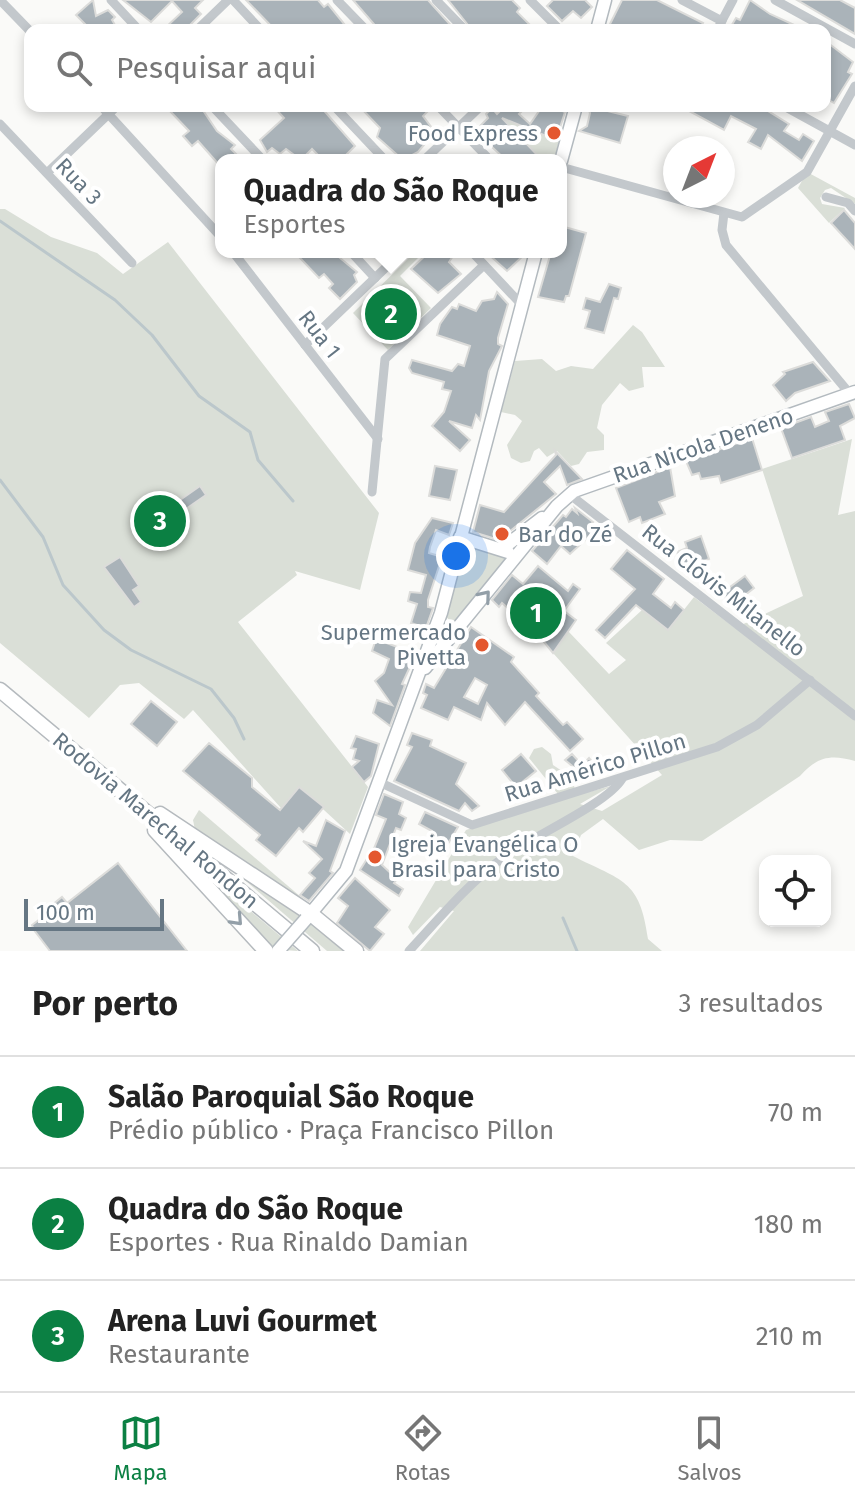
<!DOCTYPE html>
<html lang="pt">
<head>
<meta charset="utf-8">
<style>
	body { margin:0; font-family:"Fira Sans",sans-serif; background:#f6f6f6; color:#222 }
	.controls { position:absolute; right:24px; bottom:24px; display:grid; overflow:hidden; border-radius:16px; box-shadow:0 4px 12px #0003 }
	.controls button { width:72px; height:72px; display:grid; place-items:center; padding:0; border:0; border-bottom:2px solid #e0e0e0; background:#fff; color:#222; font:40px sans-serif }
	.compass { position:absolute; left:663px; top:136px; width:72px; height:72px; border-radius:50%; background:#fff; box-shadow:0 4px 12px #0003; rotate:42deg }
	.scale { position:absolute; left:24px; bottom:20px; width:140px; box-sizing:border-box; padding-left:8px; border:4px solid #657683; border-top:0; font-size:22px; line-height:28px; white-space:nowrap; color:#657683; -webkit-text-stroke:6px #fff; paint-order:stroke }
	.you { position:absolute; left:456px; top:556px; width:28px; height:28px; margin:-20px; border:6px solid #fff; border-radius:50%; background:#1a73e8; box-shadow:0 0 0 12px #1a73e833 }
	.badge { display:grid; place-items:center; width:52px; height:52px; border-radius:50%; background:#0b8043; color:#fff; font-size:26px; font-weight:700 }
	.pin { position:absolute; translate:-50% -50%; border:4px solid #fff; box-shadow:0 2px 8px #0006 }
	.popup { position:absolute; left:215px; top:154px; width:352px; height:104px; box-sizing:border-box; display:grid; place-content:center; border-radius:16px; background:#fff; filter:drop-shadow(0 2px 6px #0005); font-size:26px; white-space:nowrap; color:#767676 }
	.popup b { font-size:30px; color:#222 }
	.popup::after { content:''; position:absolute; left:50%; top:100%; margin-left:-16px; border:16px solid transparent; border-top-color:#fff }
	.list { margin:0; padding:0; list-style:none }
	h2 { display:flex; justify-content:space-between; align-items:center; height:104px; margin:0; padding:0 32px; font-size:34px }
	h2 small { font-size:26px; font-weight:400; color:#767676 }
	.list li { display:grid; grid-template-columns:52px 1fr auto; gap:24px; align-items:center; box-sizing:border-box; height:112px; padding:0 32px; border-top:2px solid #e0e0e0 }
	.list b { display:block; font-size:30px; white-space:nowrap }
	.list p { margin:0; font-size:26px; white-space:nowrap; color:#767676 }
	.list em { font-size:26px; font-style:normal; color:#767676 }
	.icon { flex:none; width:44px; height:44px; fill:none; stroke:currentColor; stroke-width:2; stroke-linecap:round; stroke-linejoin:round }
	.map { position:relative; flex:none; width:855px; height:951px; overflow:hidden }
	.search { position:absolute; background:#fff; box-shadow:0 4px 12px #0003; left:24px; right:24px; top:24px; height:88px; display:flex; align-items:center; gap:20px; box-sizing:border-box; padding:0 28px; border-radius:16px; color:#767676; font-size:30px }
	.sheet { height:440px; background:#fff }
	nav { display:flex; justify-content:space-around; align-items:center; box-sizing:border-box; height:112px; border-top:2px solid #e0e0e0; background:#fff; font-size:22px; color:#767676 }
	nav a { display:grid; justify-items:center; gap:4px }
	nav .on { color:#0b8043 }
	.map>svg:first-child { display:block }
	.green { fill:#dadfd7 }
	.lines { fill:none; stroke-linecap:round; stroke-linejoin:round }
	.stream { stroke:#bbc7cb; stroke-width:3 }
	.building { fill:#aab3b9; stroke:#dcdcda; stroke-width:2; fill-rule:evenodd }
	.secondary-casing { stroke:#b3babf; stroke-width:15 }
	.primary-casing { stroke:#b5babe; stroke-width:17 }
	.street { stroke:#c3c8cc; stroke-width:9 }
	.secondary { stroke:#fff; stroke-width:12 }
	.primary { stroke:#fff; stroke-width:14 }
	.secondary-bridge-casing { stroke:#b3babf; stroke-width:15; stroke-linecap:butt }
	.secondary-bridge { stroke:#fff; stroke-width:12 }
	.oneway { stroke:#939fa8 }
	.poi-dot { fill:#e4572e; stroke:#fff; stroke-width:3 }
	.labels { text-anchor:middle; stroke-width:8; stroke-linejoin:round; paint-order:stroke }
	.poi-label { font-size:22px; fill:#657683; stroke:#fff; text-anchor:end }
	.street-label { font-size:22px; fill:#657683; stroke:#fff }
</style>
</head>
<body>
<div class="map">
<svg width="855" height="951" viewBox="0 0 855 951">
	<rect width="100%" height="100%" fill="#fafaf8"/>
	<g class="green">
		<path d="M494 106H501L521 126 559 141 554 160H542L492 108Z"/>
		<path d="M807 172 855 198V204L831 188 825 190 820 198 822 204 845 208 829 223 798 188Z"/>
		<path d="M0 209H5L51 237 97 253 123 274 168 242 379 513 360 590 295 571 297 575 238 622 368 787 350 834 299 787 281 808 193 710 184 719 139 683 120 685 89 718 0 643Z"/>
		<path d="M415 252H424L400 276 431 308 388 350 353 313Z"/>
		<path d="M633 325 642 332 665 367H642L644 387 629 391 620 383 602 405 597 428 604 435V450L587 452 579 464 571 466 557 451 547 457 539 448 534 451 530 461 521 463 511 458 507 445 522 421 515 415 501 412 515 361 542 359 556 371 571 366 593 369Z"/>
		<path d="M852 439 838 515 855 511V761C830 754 817 757 800 776L702 841 670 840 639 850 603 819 581 835 573 856C622 881 640 879 648 939L662 951H420L454 911 440 907 413 935 408 927 466 830 562 799 529 758 534 749 542 747 551 754 553 765 571 777 577 795 611 786 580 804 602 811 662 775 553 653 568 631 609 674 626 660 606 643 642 610 668 630 694 597 735 628 803 596 762 469Z"/>
		<path d="M473 546 504 554 506 560 457 622 451 623 446 616 461 554Z"/>
		<path d="M199 810 308 903 195 830 193 820Z"/>
		<path d="M184 855 298 951 271 949Z"/>
		<path d="M217 856 296 908 348 951H327Z"/>
	</g>
	<g class="lines">
		<g class="stream">
			<path d="M0 221 115 300 152 335 199 396 250 432 258 460 293 501"/>
			<path d="M0 480 43 537 63 585 104 630 131 650 211 689 234 718 244 739"/>
			<path d="M563 918 577 951"/>
		</g>
	</g>
	<g class="building">
		<path d="M93 0 96 16 108 10 115 17 112 20 118 30H81L86 25 76 15Z"/>
		<path d="M123 0H203L195 8 201 14 185 30H163L182 12 172 1 151 22Z"/>
		<path d="M246 0H318L324 7 328 4 349 30H275Z"/>
		<path d="M353 0H428L455 30H379Z"/>
		<path d="M448 0H512L520 8 517 12 535 30H472Z"/>
		<path d="M553 0H585L592 7 581 18 573 11 562 21 547 6Z"/>
		<path d="M622 0H657L703 23 699 30H607Z"/>
		<path d="M750 0 770 14 805 30H769L763 27 761 30H734L730 28 736 18 740 20Z"/>
		<path d="M797 0H840L855 8V34Z"/>
		<path d="M828 43 853 62 848 72 852 74 834 103 825 98Z"/>
		<path d="M174 106H200L217 131 235 145 231 149 242 160H221V167L198 141 192 146 183 136 189 131 169 110Z"/>
		<path d="M273 106H320L355 146 341 160H323L312 149 301 160 286 149 280 154 272 148 267 152 260 140 284 118Z"/>
		<path d="M359 106H425L429 110 423 116 435 132 418 152 403 160 377 137 380 128Z"/>
		<path d="M505 106H527L519 114 530 124 539 111 534 106H551L565 112 556 140 502 118 542 160H506L481 137 484 135 478 128 488 118 486 114 492 108 497 114Z"/>
		<path d="M587 106 628 116 620 143 579 131 587 126 590 113Z"/>
		<path d="M680 106H760L789 124 784 131 799 140 803 134 814 141 802 161 768 135 761 149 748 142 756 129 731 116 724 130Z"/>
		<path d="M844 210 855 223V249L831 223Z"/>
		<path d="M561 226 586 233 569 296H566L564 302 538 297 551 252H561Z"/>
		<path d="M305 252H339L342 256 340 258 357 272 354 275 357 282 340 299 329 288 333 284 324 274 319 278 300 258Z"/>
		<path d="M429 252H449L453 256 449 262 461 274 438 293 411 269Z"/>
		<path d="M486 252H527L507 271Z"/>
		<path d="M609 284 621 288 618 299 614 298 604 333 585 328 590 311 583 309 586 298 600 302Z"/>
		<path d="M497 292 508 304 498 338V344L502 346 489 371 480 420 476 415 472 428 449 421 470 440 460 451 432 426 444 412 451 391 442 389 444 382 412 373 409 368 412 360 452 371 458 364 464 366 470 346 437 335 440 324 452 307 457 309 459 304 476 311 482 301 494 299Z"/>
		<path d="M813 362 830 381 795 393 786 401 773 385 785 374 783 372Z"/>
		<path d="M849 404 855 418 840 426 845 440 792 458 781 428 811 417 815 427 829 421 825 412Z"/>
		<path d="M752 438 762 470 721 483 719 476 701 479 699 473 692 475 686 461Z"/>
		<path d="M555 451 582 479 567 485 560 466 544 482 556 494 499 540 473 532 480 505 504 512 556 455Z"/>
		<path d="M435 466 457 470 450 500 429 496Z"/>
		<path d="M670 467 675 496 659 502 665 514 642 523 640 517 629 522 616 488Z"/>
		<path d="M200 486 206 495 143 539 137 530Z"/>
		<path d="M575 508 593 522 589 526 595 531 570 554 561 546 547 564 532 551 563 515 566 517 572 509 577 513Z"/>
		<path d="M432 518 453 523 449 535 436 530 430 547 429 553 442 557 428 600V607L433 608 426 628 411 623 417 604 408 601 410 592 421 593 426 575 408 570 415 543Z"/>
		<path d="M701 536 709 559 693 565 694 569 685 573 677 552 687 548 685 542Z"/>
		<path d="M627 550 664 579 653 594 671 608 675 602 684 610 668 630 636 605 605 638 596 630 635 589 611 569Z"/>
		<path d="M120 557 139 586 133 590 141 602 134 607 104 567Z"/>
		<path d="M538 566 568 591 573 584 580 589 564 611 576 620 553 653 536 632 502 603 499 607 492 600 512 575 523 584Z"/>
		<path d="M745 576 754 588 731 606 722 593Z"/>
		<path d="M471 627 514 657 511 662 539 693 536 696 563 725 567 722 583 739 570 751 525 702 505 725 487 703 481 720 454 707 448 720 421 708 427 695 423 693 426 684 434 688ZM475 678 487 685 478 704 464 697Z"/>
		<path d="M376 639 416 654 402 684 405 685 390 726 373 713 377 700 392 705 375 681 384 673 389 659 372 651Z"/>
		<path d="M151 701 177 722 157 746 131 724Z"/>
		<path d="M412 733 432 740 430 746 466 763 456 784 479 806 472 811 465 803 459 811 394 781 412 747 407 745Z"/>
		<path d="M356 736 379 744 371 776 364 782 352 767 359 761 353 759 356 749 351 748Z"/>
		<path d="M209 743 252 778V787L280 810 299 787 324 807 303 832 299 828 276 856 256 840 260 835 183 771Z"/>
		<path d="M521 754 536 771 516 787 502 770Z"/>
		<path d="M572 754 582 765 589 758 599 770 588 779 565 760Z"/>
		<path d="M384 794 403 802 399 814 406 818 401 830 396 828 382 865 397 879 394 883 403 889 399 896 360 870 367 859 369 861 386 819 376 815Z"/>
		<path d="M425 812 458 827 446 847 433 840 432 831 419 824Z"/>
		<path d="M326 820 345 831 330 871 333 873 309 901 300 895 315 878 309 873 322 859 303 841 316 846Z"/>
		<path d="M118 863 187 951H50L34 930 32 925 48 913 46 910 62 897 67 903Z"/>
		<path d="M355 878 390 910 375 927 384 934 370 951 337 923 348 906 338 898Z"/>
	</g>
	<g class="lines">
		<g class="secondary-casing">
			<g id="secondary">
				<path d="M597 30 605 0"/>
				<path d="M561 161 576 106"/>
				<path d="M460 537 508 552"/>
				<path d="M503 548 542 518"/>
				<path d="M425 668 557 506 574 491 855 392"/>
				<path d="M306 919 346 871 441 613 536 252"/>
			</g>
		</g>
		<g class="primary-casing">
			<g id="primary">
				<path d="M0 690 312 951"/>
				<path d="M160 814 311 914 356 951"/>
				<path d="M155 830 266 951"/>
			</g>
		</g>
		<g class="street">
			<path d="M0 0 30 31"/>
			<path d="M111 0 139 30"/>
			<path d="M233 0 261 30"/>
			<path d="M337 0 366 30"/>
			<path d="M436 0 465 30"/>
			<path d="M530 0 560 30"/>
			<path d="M682 0 722 21"/>
			<path d="M775 0 855 44"/>
			<path d="M197 30 228 0"/>
			<path d="M717 30 733 0"/>
			<path d="M101 106 221 237"/>
			<path d="M212 106 263 160"/>
			<path d="M334 106 385 160"/>
			<path d="M438 106 490 160"/>
			<path d="M784 106 855 145"/>
			<path d="M0 124 132 263"/>
			<path d="M424 160 481 106"/>
			<path d="M561 167 742 217 807 172 855 86"/>
			<path d="M47 173 117 106"/>
			<path d="M826 197 848 203 855 211"/>
			<path d="M724 213 722 230 726 245 850 394"/>
			<path d="M233 252 378 439"/>
			<path d="M351 252 375 278"/>
			<path d="M472 252 521 304"/>
			<path d="M305 345 402 252"/>
			<path d="M372 492 385 359 484 265"/>
			<path d="M569 494 855 716"/>
			<path d="M379 782 472 825 717 747 757 725 810 680"/>
			<path d="M409 951C438 920 466 886 500 860 530 837 606 805 622 779"/>
		</g>
		<use href="#secondary" class="secondary"/>
		<use href="#primary" class="primary"/>
		<g class="secondary-bridge-casing">
			<path id="secondary-bridge" d="M278 951 306 919"/>
		</g>
		<use href="#secondary-bridge" class="secondary-bridge"/>
	</g>
	<defs><path id="oneway-chevron" d="M-2-3.5L2.5 0L-2 3.5" fill="none" stroke-width="1.6" stroke-linecap="round" stroke-linejoin="round" transform="scale(2)"/></defs>
	<g class="oneway">
		<use href="#oneway-chevron" transform="translate(485 596) rotate(-50)"/>
		<use href="#oneway-chevron" transform="translate(237 920) rotate(47)"/>
	</g>
	<g class="poi-dot">
		<circle cx="554" cy="133" r="8"/>
		<circle cx="502" cy="534" r="8"/>
		<circle cx="482" cy="645" r="8"/>
		<circle cx="375" cy="857" r="8"/>
	</g>
	<g class="labels">
		<g class="poi-label">
			<text x="538" y="141">Food Express</text>
			<text x="518" y="542" text-anchor="start">Bar do Zé</text>
			<text x="466" y="640">Supermercado<tspan x="466" dy="25">Pivetta</tspan></text>
			<text x="391" y="852" text-anchor="start">Igreja Evangélica O<tspan x="391" dy="25">Brasil para Cristo</tspan></text>
		</g>
		<g class="street-label">
			<text transform="translate(79 181) rotate(46)" y="8">Rua 3</text>
			<text transform="translate(320 334) rotate(52)" y="8">Rua 1</text>
			<text transform="translate(703 445) rotate(-19)" y="8">Rua Nicola Deneno</text>
			<text transform="translate(724 590) rotate(38)" y="8">Rua Clóvis Milanello</text>
			<text transform="translate(595 767) rotate(-17)" y="8">Rua Américo Pillon</text>
			<text transform="translate(156 820) rotate(40)" y="8">Rodovia Marechal Rondon</text>
		</g>
	</g>
</svg>
<div class="controls">
<button><svg class="icon" aria-label="locate" viewBox="0 0 24 24"><circle cx="12" cy="12" r="6"/><path d="M12 2v4M12 18v4M2 12h4M18 12h4"/></svg></button>
</div>
<svg class="compass" viewBox="-18 -18 36 36"><path d="M0-13l5 13h-10z" fill="#e53935"/><path d="M0 13l5-13h-10z" fill="#767676"/></svg>
<div class="scale">100 m</div>
<div class="you"></div>
<div class="pin badge" style="left:536px;top:613px">1</div>
<div class="pin badge" style="left:391px;top:314px">2</div>
<div class="popup"><b>Quadra do São Roque</b>Esportes</div>
<div class="pin badge" style="left:160px;top:521px">3</div>
<div class="search"><svg class="icon" aria-label="search" viewBox="0 0 24 24"><circle cx="10" cy="10" r="6"/><path d="M15 15l6 6"/></svg>Pesquisar aqui</div>
</div>
<section class="sheet">
<h2>Por perto<small>3 resultados</small></h2>
<ul class="list">
<li><span class="badge">1</span><div><b>Salão Paroquial São Roque</b><p>Prédio público · Praça Francisco Pillon</p></div><em>70 m</em></li>
<li><span class="badge">2</span><div><b>Quadra do São Roque</b><p>Esportes · Rua Rinaldo Damian</p></div><em>180 m</em></li>
<li><span class="badge">3</span><div><b>Arena Luvi Gourmet</b><p>Restaurante</p></div><em>210 m</em></li>
</ul>
</section>
<nav>
<a class="on"><svg class="icon" aria-label="map" viewBox="0 0 24 24"><path d="M3 6l6-2 6 2 6-2v14l-6 2-6-2-6 2zM9 4v14M15 6v14"/></svg>Mapa</a>
<a><svg class="icon" aria-label="directions" viewBox="0 0 24 24"><path d="M12 3l9 9-9 9-9-9zM9 14v-3h6M13 9l2 2-2 2"/></svg>Rotas</a>
<a><svg class="icon" aria-label="saved" viewBox="0 0 24 24"><path d="M7 4h10v16l-5-4-5 4z"/></svg>Salvos</a>
</nav>
</body>
</html>
